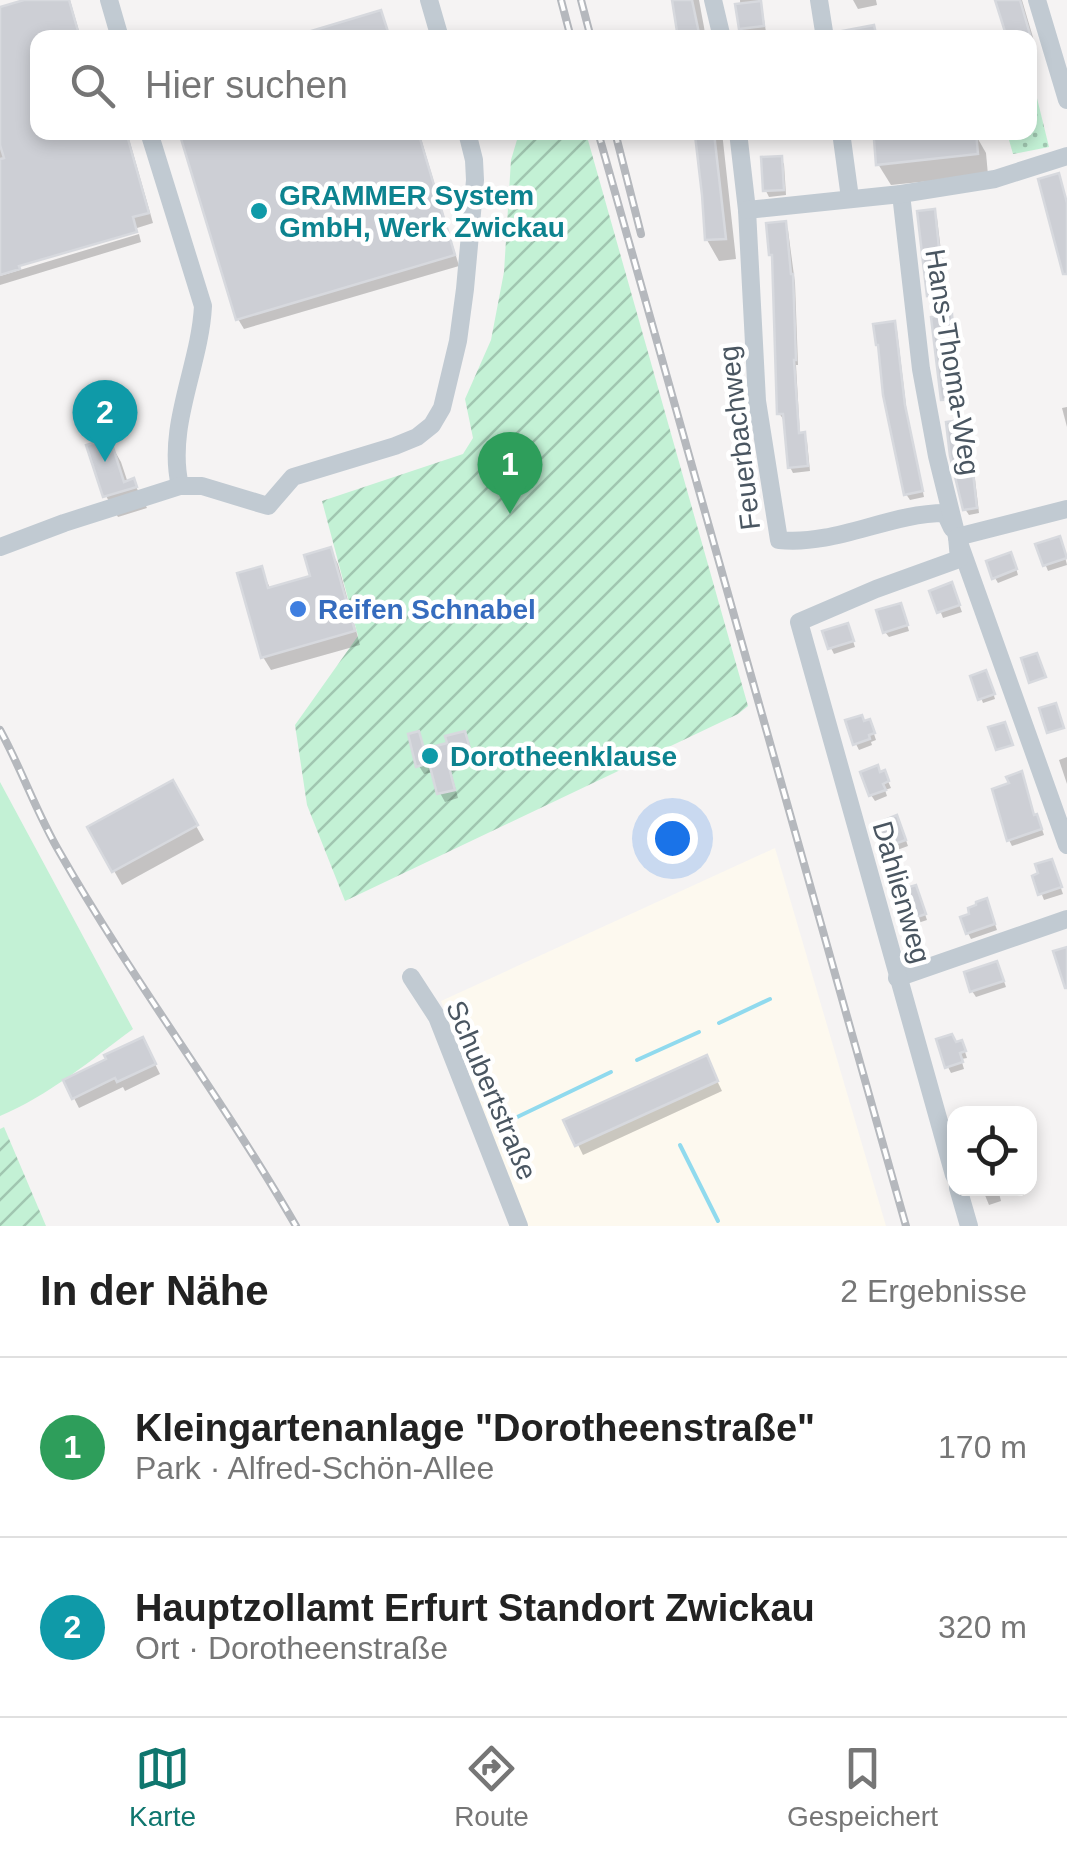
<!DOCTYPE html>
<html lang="de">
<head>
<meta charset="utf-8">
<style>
	body { margin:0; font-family:Arial,sans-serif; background:#f2f2f2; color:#222 }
	.controls { position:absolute; right:30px; bottom:30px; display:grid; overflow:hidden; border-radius:20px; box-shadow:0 5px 15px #0003 }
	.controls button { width:90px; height:90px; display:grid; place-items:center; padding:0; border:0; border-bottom:2px solid #e0e0e0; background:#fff; color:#222; font:50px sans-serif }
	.you { position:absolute; left:672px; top:838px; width:35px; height:35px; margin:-25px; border:8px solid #fff; border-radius:50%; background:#1a73e8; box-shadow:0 0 0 15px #1a73e833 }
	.badge { display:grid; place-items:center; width:65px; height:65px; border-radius:50%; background:#0f766e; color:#fff; font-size:32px; font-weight:700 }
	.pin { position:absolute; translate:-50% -82px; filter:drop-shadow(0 2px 5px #0008) }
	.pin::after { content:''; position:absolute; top:52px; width:35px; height:30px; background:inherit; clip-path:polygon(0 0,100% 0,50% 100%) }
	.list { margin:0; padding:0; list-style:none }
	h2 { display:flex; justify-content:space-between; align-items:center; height:130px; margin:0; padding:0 40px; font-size:42px }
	h2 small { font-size:32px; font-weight:400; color:#767676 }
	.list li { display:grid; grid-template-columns:65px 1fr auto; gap:30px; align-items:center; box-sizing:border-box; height:180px; padding:0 40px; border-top:2px solid #e0e0e0 }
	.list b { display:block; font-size:38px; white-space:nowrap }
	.list p { margin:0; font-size:32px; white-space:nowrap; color:#767676 }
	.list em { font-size:32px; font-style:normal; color:#767676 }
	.icon { flex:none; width:55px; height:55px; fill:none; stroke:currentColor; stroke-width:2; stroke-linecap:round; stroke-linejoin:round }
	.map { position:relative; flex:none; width:1067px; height:1226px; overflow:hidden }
	.search { position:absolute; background:#fff; box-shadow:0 5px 15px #0003; left:30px; right:30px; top:30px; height:110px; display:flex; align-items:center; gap:25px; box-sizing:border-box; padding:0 35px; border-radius:20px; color:#767676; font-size:38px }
	.sheet { height:490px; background:#fff }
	nav { display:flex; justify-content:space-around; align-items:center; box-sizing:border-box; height:140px; border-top:2px solid #e0e0e0; background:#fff; font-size:28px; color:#767676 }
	nav a { display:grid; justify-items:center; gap:5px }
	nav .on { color:#0f766e }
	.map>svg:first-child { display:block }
	.commercial { fill:#fdf9ef }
	.grass { fill:#c3f1d5 }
	.park { fill:url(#park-dots) }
	.garden { fill:url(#garden-furrows) }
	.shadow { fill:#0003 }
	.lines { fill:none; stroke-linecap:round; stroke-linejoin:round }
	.stream { stroke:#90daee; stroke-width:4 }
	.building { fill:#cdcfd5; stroke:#d7d9de; stroke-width:2.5 }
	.street { stroke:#c1cad2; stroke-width:18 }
	.rail-casing { stroke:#b5b8bd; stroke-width:8 }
	.rail { stroke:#fff; stroke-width:4; stroke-dasharray:11; stroke-linecap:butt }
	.culture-dot { fill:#0f9aa8; stroke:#fff; stroke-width:4 }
	.shop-dot { fill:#3f7fe0; stroke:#fff; stroke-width:4 }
	.labels { text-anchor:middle; stroke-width:9; stroke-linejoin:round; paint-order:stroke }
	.culture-label { font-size:28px; font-weight:bold; fill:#0d838f; stroke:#fff; text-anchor:start }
	.street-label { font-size:28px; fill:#4a5661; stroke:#fff }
	.shop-label { font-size:28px; font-weight:bold; fill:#366cbe; stroke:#fff; text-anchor:start }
</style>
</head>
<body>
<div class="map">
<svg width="1067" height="1226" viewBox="0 0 1067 1226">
	<defs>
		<pattern id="park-dots" width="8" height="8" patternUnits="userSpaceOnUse" patternTransform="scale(2.5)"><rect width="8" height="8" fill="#c3f1d5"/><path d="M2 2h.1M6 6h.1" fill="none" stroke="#a0c6b0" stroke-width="1.8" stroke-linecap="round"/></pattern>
		<pattern id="garden-furrows" width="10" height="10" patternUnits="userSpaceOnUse" patternTransform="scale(2.5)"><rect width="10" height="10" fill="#c3f1d5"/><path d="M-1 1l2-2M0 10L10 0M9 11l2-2" fill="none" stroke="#a0c6b0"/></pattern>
	</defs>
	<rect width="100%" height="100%" fill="#f5f3f3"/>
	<path class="commercial" d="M775 848 886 1226H528L441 1001Z"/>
	<path class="grass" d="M0 782 133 1029C91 1060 48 1096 0 1116Z"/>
	<path class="park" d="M1035 90 1049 147 1013 154 1007 133 1030 132V91Z"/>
	<g class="garden">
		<path d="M519 133H586L748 706 738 714 345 901 307 805 295 725 358 636 322 501 463 454 473 438 465 399 491 340 504 272 511 160Z"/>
		<path d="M4 1127 46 1226H0V1129Z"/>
	</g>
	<g class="shadow">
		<path d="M33 0H70L81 38H38V132H127L153 223 0 271V9Z"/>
		<path d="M672 0H699L706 38H681Z"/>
		<path d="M740 0H761L766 32 744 34 741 28Z"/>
		<path d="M853 0H876L877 5 858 9Z"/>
		<path d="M998 0H1022L1037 51 1030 54V38Z"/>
		<path d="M182 132H419L459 266 244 329 238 319Z"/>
		<path d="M697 132H722L736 259 719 261 707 240 705 195Z"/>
		<path d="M974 132 986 153 988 175 891 185 878 164Z"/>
		<path d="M780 158 784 164 786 195 769 197 766 191Z"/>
		<path d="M934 212 937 218 942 259 940 257 947 299 933 301 930 295Z"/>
		<path d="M785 224 788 230 795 283 798 365H796L800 435H804L807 441 810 471 793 473 790 467 786 419H783L779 413 775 260 771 255Z"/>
		<path d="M139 234 141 242 0 285V276Z"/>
		<path d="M950 317 954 323 957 354H954L962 404 947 406 944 400Z"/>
		<path d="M894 324 897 330 907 414 924 497 910 500 906 494Z"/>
		<path d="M1067 407V427L1062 408Z"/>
		<path d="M966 422 969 428 979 513 969 515 965 509Z"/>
		<path d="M109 441 121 462 128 483 133 481 147 508 118 517 106 496 89 447Z"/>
		<path d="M1062 545 1067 565 1048 571 1038 546Z"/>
		<path d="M330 550 338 564 360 645 271 670 263 657 261 569 271 590 313 578Z"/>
		<path d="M1014 561 1018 575 998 583 995 578Z"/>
		<path d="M954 591 962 612 943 618 933 592Z"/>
		<path d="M903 612 909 631 889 637 885 632Z"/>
		<path d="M850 632 855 647 834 654 831 648Z"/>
		<path d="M973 677H988L995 699 983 703Z"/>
		<path d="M865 724 872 728 876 740 871 742 872 745 859 750 856 744Z"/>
		<path d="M464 733 469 742 475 765 451 772 458 798 445 802 440 793 434 772 424 774 419 766 418 734 425 751 450 745Z"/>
		<path d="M1067 757V784L1059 760Z"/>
		<path d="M880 774 887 779 891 788 885 790 887 796 875 801 871 795Z"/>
		<path d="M1021 774 1035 817 1040 823 1044 835 1012 846 1009 840 1012 785Z"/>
		<path d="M172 783 204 840 122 885 90 828Z"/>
		<path d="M900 824 908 846 889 853 886 847Z"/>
		<path d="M1054 868 1063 894 1044 900 1035 877Z"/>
		<path d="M918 894 927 920 909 926 906 921Z"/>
		<path d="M989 907 997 930 971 939 968 933Z"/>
		<path d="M1000 970 1006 987 976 997 972 991Z"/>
		<path d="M956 1045 964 1049 967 1058 961 1059 964 1069 951 1073 948 1067Z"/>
		<path d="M148 1050 160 1074 125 1091 123 1087 79 1108 74 1098Z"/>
		<path d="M711 1068 722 1091 583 1155 567 1122Z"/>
		<path d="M971 1107 975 1114H960L959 1110Z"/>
		<path d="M982 1188H1004L1005 1190 999 1193 1001 1201 989 1205Z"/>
	</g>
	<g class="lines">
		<g class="stream">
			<path d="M719 1023 770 999"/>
			<path d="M637 1060 699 1032"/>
			<path d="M511 1120 611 1072"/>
			<path d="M680 1145 718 1221"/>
		</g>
	</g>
	<g class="building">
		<path d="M24 0H69L80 38H38V132H126L149 213 133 217 137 232 19 266 20 269 0 275V159L4 158 0 145V7Z"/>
		<path d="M672 0H692L700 38H678Z"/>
		<path d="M995 0H1020L1031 38H1007Z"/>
		<path d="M761 1 764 26 739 29 735 4Z"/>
		<path d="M381 10 390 38H298V35Z"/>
		<path d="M874 25 877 38H838L837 32Z"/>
		<path d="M179 132H418L455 255 236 320Z"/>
		<path d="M943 132H976L978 154 876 165 874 139Z"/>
		<path d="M714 133 726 239 705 240 702 195 695 135Z"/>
		<path d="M782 156 784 190 763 191 761 157Z"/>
		<path d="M1059 173 1067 203V274H1063L1038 179Z"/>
		<path d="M935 209 940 258H942L948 292 927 296 917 211Z"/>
		<path d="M786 221 791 274H793L796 360H794L799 433 805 432 808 466 788 468 783 414H777L772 255H769L766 223Z"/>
		<path d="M952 314 955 348H953L961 399 941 400 931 317Z"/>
		<path d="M895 321 905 405 923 491 904 495 883 395 878 345H876L873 324Z"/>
		<path d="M967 419 977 508 963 510 950 456 946 422Z"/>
		<path d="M110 438 124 482 134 478 137 487 103 497 86 445Z"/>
		<path d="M1060 536 1067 558 1043 566 1035 544Z"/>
		<path d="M331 547 355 631 261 658 237 573 262 566 268 588 310 576 304 555Z"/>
		<path d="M1011 552 1017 569 992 579 986 561Z"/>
		<path d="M952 582 960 605 937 613 929 591Z"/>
		<path d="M901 603 908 625 883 633 876 610Z"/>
		<path d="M848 623 854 641 828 649 822 631Z"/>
		<path d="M1037 653 1046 677 1029 683 1021 658Z"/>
		<path d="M986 670 995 694 978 700 970 676Z"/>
		<path d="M1056 703 1064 728 1047 733 1039 708Z"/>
		<path d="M862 715 864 721 870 719 875 733 869 735 870 739 853 745 845 720Z"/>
		<path d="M1005 722 1013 745 996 750 988 727Z"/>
		<path d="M419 731 424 749 447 743 445 736 465 731 472 756 448 763 455 790 437 794 429 763 416 767 408 734Z"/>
		<path d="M878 765 880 772 885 770 889 781 883 784 886 790 869 796 860 772Z"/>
		<path d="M1022 771 1034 815 1037 814 1042 829 1007 841 992 789 1009 783 1006 777Z"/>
		<path d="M173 780 198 825 112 872 87 827Z"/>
		<path d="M897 815 906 840 883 848 875 824Z"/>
		<path d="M1052 859 1062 887 1038 895 1032 876 1038 873 1035 864Z"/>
		<path d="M916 885 926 914 903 922 893 892Z"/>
		<path d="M987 898 995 924 966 934 960 917 969 914 968 908 976 905V902Z"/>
		<path d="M1067 947V988H1065L1053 951Z"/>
		<path d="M997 961 1004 981 970 992 964 972Z"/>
		<path d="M952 1034 956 1042 962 1040 966 1051 960 1053 963 1062 945 1068 936 1039Z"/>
		<path d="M143 1037 156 1064 117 1082 115 1078 72 1099 63 1080 106 1059 104 1055Z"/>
		<path d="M707 1055 718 1081 575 1146 563 1120Z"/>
	</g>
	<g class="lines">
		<g class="street">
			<path d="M109 0 120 38"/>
			<path d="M429 0 440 38"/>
			<path d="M713 0 722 38"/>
			<path d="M819 0 825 38"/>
			<path d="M1037 0 1067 100"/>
			<path d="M149 132 203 306C200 366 166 426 180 486"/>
			<path d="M738 132 747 210 757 401 779 540C836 546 889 513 945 513L952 528"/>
			<path d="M841 132 850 198"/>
			<path d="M901 194 921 369 937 456 957 537 1067 845"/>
			<path d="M747 210 901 194 995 179 1067 156"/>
			<path d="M0 547 64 523 180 486H202L268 506 293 477 395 446 417 437 432 425 442 408 458 341 465 289 475 180 474 160 467 132"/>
			<path d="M411 977 437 1017 519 1226"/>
			<path d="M897 978 1067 919"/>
			<path d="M954 1175 799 622 876 589 959 559 957 537 1067 509"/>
			<path d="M958 1188 969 1226"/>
		</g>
		<g class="rail-casing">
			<g id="rail">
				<path d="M561 0 571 38"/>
				<path d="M581 0 591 38"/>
				<path d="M598 132 906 1226"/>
				<path d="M615 132 641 234"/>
				<path d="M0 730C22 770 37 814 60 853 133 981 222 1098 296 1226"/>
			</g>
		</g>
		<use href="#rail" class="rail"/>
	</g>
	<g class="culture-dot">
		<circle cx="259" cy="211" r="10"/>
		<circle cx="430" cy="756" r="10"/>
	</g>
	<circle class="shop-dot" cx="298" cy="609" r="10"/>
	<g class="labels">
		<g class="culture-label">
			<text x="279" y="205">GRAMMER System<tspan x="279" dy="32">GmbH, Werk Zwickau</tspan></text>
			<text x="450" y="766">Dorotheenklause</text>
		</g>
		<g class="street-label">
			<text transform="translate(953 362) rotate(81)" y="10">Hans-Thoma-Weg</text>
			<text transform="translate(739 438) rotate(-97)" y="10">Feuerbachweg</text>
			<text transform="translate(902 892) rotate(74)" y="10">Dahlienweg</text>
			<text transform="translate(492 1090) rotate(67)" y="10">Schubertstraße</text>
		</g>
		<g class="shop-label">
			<text x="318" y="619">Reifen Schnabel</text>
		</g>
	</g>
</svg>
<div class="controls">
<button><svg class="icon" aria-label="locate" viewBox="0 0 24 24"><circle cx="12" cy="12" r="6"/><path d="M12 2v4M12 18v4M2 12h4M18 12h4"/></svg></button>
</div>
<div class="you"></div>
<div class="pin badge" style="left:510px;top:514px;background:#2e9e5b">1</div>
<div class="pin badge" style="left:105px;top:462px;background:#0f9aa8">2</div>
<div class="search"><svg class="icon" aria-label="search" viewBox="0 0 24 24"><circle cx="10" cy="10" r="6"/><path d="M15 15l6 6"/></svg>Hier suchen</div>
</div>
<section class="sheet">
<h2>In der Nähe<small>2 Ergebnisse</small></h2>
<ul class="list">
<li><span class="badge" style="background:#2e9e5b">1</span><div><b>Kleingartenanlage &quot;Dorotheenstraße&quot;</b><p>Park · Alfred-Schön-Allee</p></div><em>170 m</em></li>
<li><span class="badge" style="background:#0f9aa8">2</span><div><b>Hauptzollamt Erfurt Standort Zwickau</b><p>Ort · Dorotheenstraße</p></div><em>320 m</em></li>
</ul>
</section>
<nav>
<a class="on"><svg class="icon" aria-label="map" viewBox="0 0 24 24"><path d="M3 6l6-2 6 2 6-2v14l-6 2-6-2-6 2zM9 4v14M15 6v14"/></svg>Karte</a>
<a><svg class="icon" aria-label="directions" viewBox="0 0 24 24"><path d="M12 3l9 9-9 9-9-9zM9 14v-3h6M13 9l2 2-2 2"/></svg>Route</a>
<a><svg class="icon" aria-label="saved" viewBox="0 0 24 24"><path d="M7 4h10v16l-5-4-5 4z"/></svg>Gespeichert</a>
</nav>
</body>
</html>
